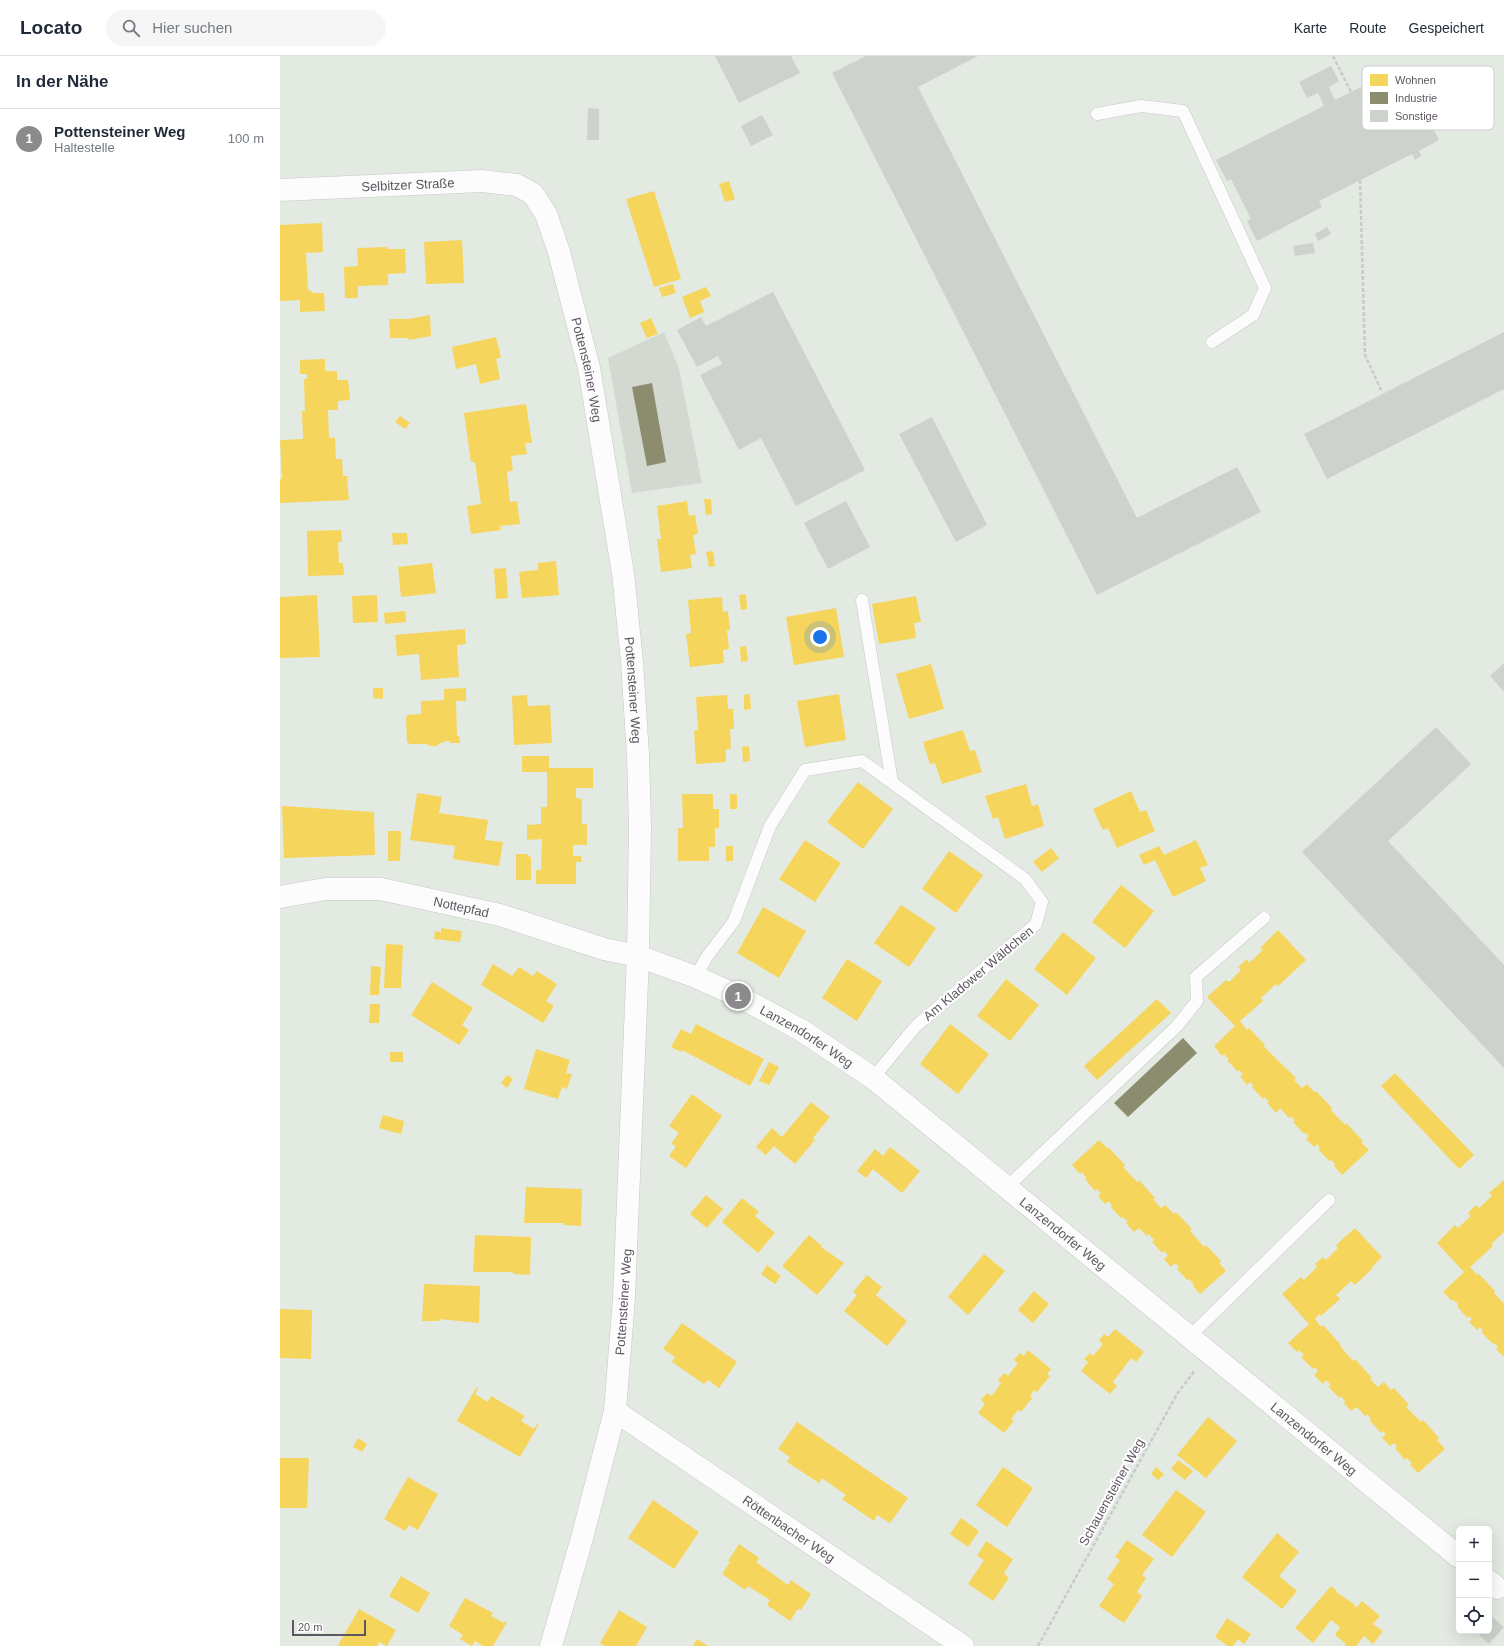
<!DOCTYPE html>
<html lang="de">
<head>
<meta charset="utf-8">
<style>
	body { margin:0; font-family:Arial,sans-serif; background:#f6f6f7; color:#1f2937 }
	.controls { position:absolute; right:12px; bottom:12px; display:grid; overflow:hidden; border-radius:6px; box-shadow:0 4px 16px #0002 }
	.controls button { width:36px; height:36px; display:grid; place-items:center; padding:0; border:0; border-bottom:1px solid #e0e1e3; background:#fff; color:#1f2937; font:20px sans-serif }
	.scale { position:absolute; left:12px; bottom:10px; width:74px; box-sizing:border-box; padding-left:4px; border:2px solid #5e5761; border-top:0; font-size:11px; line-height:14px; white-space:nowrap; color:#5e5761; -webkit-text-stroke:3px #fff; paint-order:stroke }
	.you { position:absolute; left:540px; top:581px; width:14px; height:14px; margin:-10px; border:3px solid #fff; border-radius:50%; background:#1a73e8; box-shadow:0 0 0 6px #1a73e833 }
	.badge { display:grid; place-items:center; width:26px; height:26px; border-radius:50%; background:#8d8a8e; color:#fff; font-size:13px; font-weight:700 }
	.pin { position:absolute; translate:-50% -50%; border:2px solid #fff; box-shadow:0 1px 4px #0006 }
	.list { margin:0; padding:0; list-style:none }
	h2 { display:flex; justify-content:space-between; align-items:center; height:52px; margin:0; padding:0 16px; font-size:17px }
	h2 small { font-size:13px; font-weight:400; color:#747a83 }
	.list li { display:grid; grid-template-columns:26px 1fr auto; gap:12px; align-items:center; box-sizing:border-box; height:60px; padding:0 16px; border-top:1px solid #e0e1e3 }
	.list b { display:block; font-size:15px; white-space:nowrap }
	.list p { margin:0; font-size:13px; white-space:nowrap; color:#747a83 }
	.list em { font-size:13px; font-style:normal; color:#747a83 }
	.icon { flex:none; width:22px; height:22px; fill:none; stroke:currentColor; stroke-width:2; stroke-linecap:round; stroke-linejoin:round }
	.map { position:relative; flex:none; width:1224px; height:1590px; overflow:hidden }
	header { display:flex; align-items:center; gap:24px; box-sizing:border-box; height:56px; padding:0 20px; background:#fff; border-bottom:1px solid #e0e1e3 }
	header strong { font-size:19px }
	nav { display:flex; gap:22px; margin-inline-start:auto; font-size:14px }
	.search { width:280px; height:36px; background:#f6f6f7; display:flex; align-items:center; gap:10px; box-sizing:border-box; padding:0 14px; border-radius:22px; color:#747a83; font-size:15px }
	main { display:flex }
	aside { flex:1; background:#fff }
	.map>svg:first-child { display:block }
	.industrial { fill:#d3d9d1 }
	.homes { fill:#f6d55c }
	.industry { fill:#8c8c6e }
	.building { fill:#ced2cd }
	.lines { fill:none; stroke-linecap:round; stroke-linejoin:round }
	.service-casing { stroke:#c8c8c8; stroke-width:13 }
	.minor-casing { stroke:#c8c8c8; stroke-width:23 }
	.path { stroke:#c7cbce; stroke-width:2.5; stroke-dasharray:4 2; stroke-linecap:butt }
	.service { stroke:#fbfcfb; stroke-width:12 }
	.minor { stroke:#fbfcfb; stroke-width:22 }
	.labels { text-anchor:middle; stroke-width:4; stroke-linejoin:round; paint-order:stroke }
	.street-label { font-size:13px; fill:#5e5761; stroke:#fff }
	.key { fill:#fff; stroke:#cfcdd0; stroke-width:1 }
	.key-label { font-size:11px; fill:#5e5761 }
</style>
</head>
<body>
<header>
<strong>Locato</strong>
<div class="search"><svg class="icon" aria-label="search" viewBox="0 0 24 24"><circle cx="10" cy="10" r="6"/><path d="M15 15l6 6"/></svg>Hier suchen</div>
<nav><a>Karte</a><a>Route</a><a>Gespeichert</a></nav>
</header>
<main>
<aside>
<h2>In der Nähe<small></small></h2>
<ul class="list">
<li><span class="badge">1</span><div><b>Pottensteiner Weg</b><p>Haltestelle</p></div><em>100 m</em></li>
</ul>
</aside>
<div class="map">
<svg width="1224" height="1590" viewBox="0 0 1224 1590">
	<rect width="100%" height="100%" fill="#e3eae2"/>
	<path class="industrial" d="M384 276 399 313 422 427 352 437 328 302Z"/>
	<g class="homes">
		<path d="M449 125 455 143 445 146 439 128Z"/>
		<path d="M374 135 401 223 374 231 346 143Z"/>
		<path d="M42 167 43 196 26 197 28 234H31L32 237H44L45 255 20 256V244L0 245V169Z"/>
		<path d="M182 184 184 227 146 228 144 186Z"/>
		<path d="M107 191V193H125L126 217 108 218V229L78 230V242H65L64 211 78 210 77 192Z"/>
		<path d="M393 228 396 237 382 241 379 232Z"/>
		<path d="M426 231 431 240 420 245 424 256 410 262 402 241Z"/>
		<path d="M150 259 151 280 129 284 128 282H110L109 263H128Z"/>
		<path d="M371 262 378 278 367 282 360 267Z"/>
		<path d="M216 281 221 302 216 303 220 323 200 328 196 308 176 313 172 291Z"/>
		<path d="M45 303V315H57V324H68L70 344 58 345V354H48L49 382H55L56 403H62L63 420H70L67 421 69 444 0 447V423H2L0 384 23 383 22 355H25L24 323H27V318H20V304Z"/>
		<path d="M246 348 252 387H245L247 398 231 400 233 414 227 416 230 446 237 445 240 468 220 470 221 474 191 478 187 450 201 448 195 406H191L184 357Z"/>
		<path d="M120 360 130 367 125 373 115 366Z"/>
		<path d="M424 443H431L432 458 426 459Z"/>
		<path d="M407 445 409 460 415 459 418 478 413 479 416 498 410 499 412 512 381 516 377 483H381L377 450Z"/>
		<path d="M61 474 62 486H58L59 507H63L64 519 28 520 27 475Z"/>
		<path d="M112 477H127L128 488 113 489Z"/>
		<path d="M433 495 435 510 429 511 426 496Z"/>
		<path d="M276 505 279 539 242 542 239 516 258 514V507Z"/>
		<path d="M152 507 156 537 121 541 118 511Z"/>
		<path d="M226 512 228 542 216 543 214 513Z"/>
		<path d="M466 538 467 553 461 554 459 539Z"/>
		<path d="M37 539 40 601 0 602V541Z"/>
		<path d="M97 539 98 566 73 567 72 540Z"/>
		<path d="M636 540 641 566 634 567 636 582 599 588 592 548Z"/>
		<path d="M442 541 443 556 448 555 450 574H447L449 593 443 594 444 607 410 611 406 578 411 577 408 544Z"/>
		<path d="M556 552 564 601 514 609 506 561Z"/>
		<path d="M125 555 126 566 105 568 104 557Z"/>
		<path d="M185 573 186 588 177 589 179 621 141 624 139 598 117 600 115 579Z"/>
		<path d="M466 590 468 605 461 606 460 591Z"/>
		<path d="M651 608 664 653 629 663 616 618Z"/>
		<path d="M93 632H103V643L93 642Z"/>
		<path d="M186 632V645H176L177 680H179L180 687H170V685H165V686L160 687 157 690H150L147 688H130L127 686 126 661 128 659 141 658V645L164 644V633Z"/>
		<path d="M470 638 471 653 464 654V639Z"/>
		<path d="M559 638 566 684 525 691 517 645Z"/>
		<path d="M247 639 248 650 270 649 272 687 234 689 232 640Z"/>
		<path d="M447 639 448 653H453L454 673H450L451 693H446V706L416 708 414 675 418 674 416 641Z"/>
		<path d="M683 674 690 695 695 694 702 716 662 728 655 707 650 708 643 686Z"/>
		<path d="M469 690 470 705 463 706 462 691Z"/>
		<path d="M242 700H269V712H313V732H296V742L302 743V768H307V789H293V800H301V804L303 806H296V828H256V814H261L262 783 247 784V769L261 768V751H267V716H242Z"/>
		<path d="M578 726 613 753 583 793 547 766Z"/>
		<path d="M746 728 752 750 758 748 764 770 725 783 718 761 713 763 705 740Z"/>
		<path d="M851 735 860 756 866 754 875 775 837 792 828 772 823 774 813 753Z"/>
		<path d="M137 737 162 741 159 757 208 764 205 784 223 786 219 810 173 803 175 790 130 784Z"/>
		<path d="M402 738H433V753H439V772H435V791H429V805H398V772H403Z"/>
		<rect x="450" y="738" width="7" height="15"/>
		<path d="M2 750 94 756 95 799 4 802Z"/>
		<path d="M108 775H121L120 805H108Z"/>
		<path d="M525 784 561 807 535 846 499 823Z"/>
		<path d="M916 784 928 809 920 812 926 825 893 841 875 804 864 809 859 799 879 790 884 799Z"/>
		<rect x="446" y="790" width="7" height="15"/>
		<path d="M771 792 779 802 762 816 753 806Z"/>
		<path d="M669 795 703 819 676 857 642 833Z"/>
		<path d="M236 798H247L251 802V824H236Z"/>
		<path d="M841 829 874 855 845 892 812 866Z"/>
		<path d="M621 849 656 872 629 911 594 887Z"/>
		<path d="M483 851 526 875 499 922 457 897Z"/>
		<path d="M161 872 182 875 180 886 154 883 155 875 161 876Z"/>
		<path d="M998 874 1026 904 998 930 996 928 981 942 983 945 960 965 967 974 969 972 985 989 984 991 1016 1022 1014 1024 1022 1032 1027 1028 1034 1036 1036 1035 1052 1052 1051 1054 1065 1069 1066 1067 1083 1085 1081 1086 1089 1094 1062 1119 1054 1110 1055 1108 1051 1104 1049 1105 1038 1093 1040 1092 1037 1088 1034 1091 1026 1083 1029 1080 1026 1077 1024 1078 1013 1066 1015 1065 1011 1060 1009 1062 1000 1052 996 1057 987 1047 989 1045 984 1041 983 1043 972 1031 973 1029 970 1026 967 1029 960 1020 963 1018 959 1014 958 1016 947 1004 949 1003 944 998 942 1000 934 990 955 970 927 941 946 924 949 926 961 914 958 911 967 903 969 907 983 894 980 892Z"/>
		<path d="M783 876 816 902 787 939 754 913Z"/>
		<path d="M106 888 123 889 121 932H104Z"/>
		<path d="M567 903 602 925 577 965 542 942Z"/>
		<path d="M213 908 232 920 239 911 253 920 257 915 277 928 266 945 274 950 263 967 201 929Z"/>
		<path d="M91 910 101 911 99 939H90Z"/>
		<path d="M726 923 759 949 730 985 697 960Z"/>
		<path d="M152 926 193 952 182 969 189 974 179 989 131 959Z"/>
		<path d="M877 943 891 957 817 1024 804 1010Z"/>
		<path d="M90 948H100L99 967H89Z"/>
		<path d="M416 968 484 1003 470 1030 402 994 401 996 391 991 401 973 411 978Z"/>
		<path d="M670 968 709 998 678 1038 640 1008Z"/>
		<path d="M256 993 290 1004 286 1017 292 1018 287 1033 282 1031 278 1043 244 1033Z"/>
		<rect x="110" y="996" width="13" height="10"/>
		<path d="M489 1006 499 1011 489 1029 479 1025Z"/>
		<path d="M1115 1017 1194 1099 1179 1113 1101 1030Z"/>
		<path d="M227 1019 233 1023 227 1032 221 1027Z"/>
		<path d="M412 1038 442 1060 406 1112 389 1100 396 1090 391 1088 399 1077 389 1070Z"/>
		<path d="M531 1046 550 1061 533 1082 535 1084 515 1108 494 1090 486 1099 476 1091 492 1072 502 1081Z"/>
		<path d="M103 1059 124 1065 121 1078 99 1072Z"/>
		<path d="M819 1084 827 1092 828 1091 845 1109 843 1111 857 1126 859 1124 875 1142 873 1143 881 1152 885 1149 894 1158 896 1156 912 1173 910 1175 924 1191 926 1189 941 1205 939 1207 946 1215 920 1238 913 1230 914 1228 909 1223 907 1224 897 1213 899 1211 895 1207 891 1211 884 1203 888 1199 884 1195 882 1197 872 1186 874 1184 869 1178 867 1180 859 1172 854 1176 846 1167 848 1166 843 1161 841 1162 831 1151 832 1149 828 1145 825 1148 818 1140 821 1137 817 1133 815 1135 805 1123 806 1121 802 1116 800 1118 792 1109Z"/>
		<path d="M610 1091 640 1115 622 1137 593 1113 586 1122 577 1115 595 1093 603 1100Z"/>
		<path d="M1224 1124V1176L1211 1188 1213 1190 1190 1211 1197 1219 1199 1218 1215 1235 1214 1237 1224 1248V1301L1216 1293 1218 1291 1214 1287 1213 1288 1201 1276 1203 1275 1200 1271 1197 1274 1189 1266 1192 1263 1189 1260 1187 1262 1177 1250 1178 1248 1174 1244 1172 1245 1163 1236 1184 1216 1157 1187 1175 1169 1178 1172 1191 1160 1188 1157 1196 1149 1199 1152 1212 1140 1209 1137Z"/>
		<path d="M246 1131 302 1133 301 1170 284 1169V1167H244Z"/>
		<path d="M426 1139 443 1153 427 1172 410 1158Z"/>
		<path d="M462 1142 479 1156 475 1160 495 1177 478 1197 442 1166Z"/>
		<path d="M1075 1172 1102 1201 1092 1211 1093 1212 1075 1229 1071 1225 1056 1239 1060 1243 1041 1260 1039 1258 1035 1263 1041 1271 1043 1269 1061 1289 1060 1290 1073 1305 1075 1303 1092 1322 1090 1323 1098 1331 1104 1326 1111 1334 1114 1332 1129 1349 1126 1351 1141 1366 1143 1364 1159 1382 1157 1384 1165 1393 1138 1417 1130 1409 1132 1407 1127 1402 1125 1404 1115 1392 1117 1390 1114 1387 1110 1390 1102 1382 1106 1378 1103 1375 1101 1377 1090 1365 1091 1363 1087 1358 1085 1360 1077 1351 1071 1355 1064 1347 1065 1345 1061 1340 1059 1342 1048 1330 1051 1329 1046 1324 1043 1328 1034 1319 1038 1315 1035 1311 1033 1313 1021 1301 1024 1299 1019 1294 1017 1296 1008 1287 1029 1268 1002 1238 1021 1221 1024 1224 1037 1211 1035 1208 1043 1201 1046 1204 1058 1192 1056 1189Z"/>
		<path d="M195 1179 251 1181 250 1219 233 1218V1216H193Z"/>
		<path d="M529 1179 542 1190 541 1191 564 1207 537 1239 502 1210Z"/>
		<path d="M704 1198 725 1215 688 1259 668 1241Z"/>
		<path d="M487 1209 501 1220 495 1228 481 1218Z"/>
		<path d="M587 1219 602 1231 596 1239 627 1265 607 1290 564 1255 577 1239 573 1236Z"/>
		<path d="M144 1228 200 1230 199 1267 159 1263V1265H142Z"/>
		<path d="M754 1235 769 1248 753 1267 738 1254Z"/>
		<path d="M0 1253 32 1254 31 1303 0 1302Z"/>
		<path d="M402 1267 457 1306 439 1332 428 1324 424 1328 392 1306 395 1301 383 1293Z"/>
		<path d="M835 1273 864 1296 856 1306 851 1302 833 1326 837 1330 830 1338 801 1315 808 1306 804 1303 810 1297 813 1300 823 1288 819 1285 824 1278 828 1281Z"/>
		<path d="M748 1294 771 1313 767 1318 770 1320 757 1336 754 1334 750 1340 752 1342 741 1356 738 1354 731 1363 734 1365 724 1377 698 1357 705 1348 701 1344 707 1337 711 1340 715 1336 721 1327 718 1324 724 1317 728 1320 738 1307 734 1304 740 1297 744 1300Z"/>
		<path d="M196 1332 198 1333 195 1338 208 1346 211 1340 245 1360 241 1365 254 1373 258 1367 259 1368 240 1401 177 1365Z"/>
		<path d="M928 1361 957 1385 926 1422 897 1399Z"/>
		<path d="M517 1366 628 1442 610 1467 597 1459 594 1465 562 1443 566 1439 542 1422 539 1427 507 1406 510 1401 498 1393Z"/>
		<path d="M78 1382 87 1388 82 1396 73 1391Z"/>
		<path d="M0 1402H29L27 1452H0Z"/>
		<path d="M898 1404 913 1415 905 1424 891 1413Z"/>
		<path d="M723 1411 753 1432 727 1471 696 1449Z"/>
		<path d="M876 1411 884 1418 878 1424 871 1418Z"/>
		<path d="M128 1421 158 1438 138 1474 129 1469 125 1475 104 1463Z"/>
		<path d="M896 1434 926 1456 892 1501 862 1479Z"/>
		<path d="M373 1444 419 1476 394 1513 348 1482Z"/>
		<path d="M681 1462 699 1475 688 1491 670 1478Z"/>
		<path d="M997 1477 1019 1496 999 1520 1017 1535 1002 1553 962 1521Z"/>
		<path d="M847 1484 874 1503 862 1519 866 1522 857 1536 862 1540 844 1567 819 1550 834 1528 827 1523 840 1504 835 1501Z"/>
		<path d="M706 1485 733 1503 724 1517 729 1522 713 1545 688 1528 704 1504 697 1500Z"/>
		<path d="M459 1488 479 1502 476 1506 508 1529 511 1524 531 1538 521 1554 518 1553 510 1565 487 1549 490 1544 468 1530 465 1534 442 1518 450 1506 448 1505Z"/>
		<path d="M121 1520 150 1537 138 1557 109 1540Z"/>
		<path d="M1051 1530 1057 1535 1056 1536 1074 1548 1076 1552 1082 1545 1100 1560 1093 1568 1103 1575 1093 1588 1084 1580 1076 1590H1065L1066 1588 1055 1579 1060 1571 1051 1564 1033 1587 1015 1572Z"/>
		<path d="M185 1542 213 1557 211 1560 224 1567 226 1565 227 1566 213 1590H203L195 1585 192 1590 180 1583 183 1579 169 1570Z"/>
		<path d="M79 1553 116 1574 107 1590 99 1586 97 1590H60L58 1589Z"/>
		<path d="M339 1554 367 1571 356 1590H325L320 1587Z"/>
		<path d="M947 1562 971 1578 964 1588 958 1583 953 1590H948L935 1581Z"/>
		<path d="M417 1583 428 1590H413Z"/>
	</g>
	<g class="industry">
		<path d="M372 327 386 406 367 410 352 331Z"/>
		<path d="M903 982 917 997 848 1061 834 1047Z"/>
	</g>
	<g class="building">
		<path d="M435 0H511L520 17 459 47Z"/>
		<path d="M586 0H698L638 31 857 462 957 411 981 456 817 539 552 17Z"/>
		<path d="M1051 10 1059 25 1049 31 1055 44 1095 24 1093 19 1098 15 1101 21 1122 11 1132 31 1138 28 1141 35 1135 37 1146 58 1151 55 1155 61 1149 64 1159 84 1139 95 1141 100 1135 104 1132 98 1039 145 1042 151 977 185 967 165 971 163 951 123 947 125 936 104 1044 50 1038 37 1027 42 1019 26Z"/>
		<path d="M308 52 319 53V84H307Z"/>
		<path d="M482 59 493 79 471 90 461 70Z"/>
		<path d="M1047 171 1051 178 1038 185 1035 178Z"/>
		<path d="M1033 187 1035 197 1015 200 1013 190Z"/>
		<path d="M493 236 585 414 516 450 481 382 459 394 420 319 442 308 438 300 417 311 397 274 421 261 426 270Z"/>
		<path d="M1224 276V333L1047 423 1024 378Z"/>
		<path d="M652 361 707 469 676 486 619 378Z"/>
		<path d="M566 445 590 491 548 513 524 467Z"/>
		<path d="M1224 607V636L1210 620Z"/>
		<path d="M1156 671 1191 708 1108 785 1224 909V1012L1022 796Z"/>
		<path d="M1209 1558 1224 1571 1209 1588 1195 1575H1209Z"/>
	</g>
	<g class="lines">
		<g class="service-casing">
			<g id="service">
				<path d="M817 58 861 50 903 55 985 232 973 259 932 286"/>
				<path d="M582 544 612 726"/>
				<path d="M416 921 426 902 454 865 490 770 525 714 582 705 745 823 762 846 756 868 636 970 593 1022"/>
				<path d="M727 1131 897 970 917 945 916 921 984 862"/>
				<path d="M910 1280 1049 1144"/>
			</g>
		</g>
		<g class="minor-casing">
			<g id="minor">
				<path id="s1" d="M0 134 202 125 237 129 253 138 266 158 279 196 309 312 343 517 352 606 358 699 360 771 358 900 344 1242 335 1355 302 1482 271 1590"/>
				<path id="s2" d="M0 841 45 833H101L220 859 324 893 358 900 416 921 458 940 521 974 593 1022 1179 1501"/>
				<path id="s3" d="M335 1355 683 1590"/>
				<path d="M1209 1525 1217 1532"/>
			</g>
		</g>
		<g class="path">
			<path d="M1053 0 1071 36"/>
			<path d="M1080 124 1085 299 1102 336"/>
			<path d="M758 1590 897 1338 915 1314"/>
		</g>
		<use href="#service" class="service"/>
		<use href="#minor" class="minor"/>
	</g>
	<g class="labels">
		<g class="street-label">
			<text dy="5" stroke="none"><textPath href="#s1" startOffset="128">Selbitzer Straße</textPath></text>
			<text dy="5" stroke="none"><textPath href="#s1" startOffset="441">Pottensteiner Weg</textPath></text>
			<text dy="5" stroke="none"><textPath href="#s1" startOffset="765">Pottensteiner Weg</textPath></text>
			<text dy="5" stroke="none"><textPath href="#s2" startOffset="184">Nottepfad</textPath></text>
			<text transform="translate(698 917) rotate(-40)" y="5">Am Kladower Wäldchen</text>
			<text dy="5" stroke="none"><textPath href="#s2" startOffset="555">Lanzendorfer Weg</textPath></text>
			<text dy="5" stroke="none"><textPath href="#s2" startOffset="879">Lanzendorfer Weg</textPath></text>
			<text transform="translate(343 1246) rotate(-86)" y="5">Pottensteiner Weg</text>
			<text dy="5" stroke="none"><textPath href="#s2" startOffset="1203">Lanzendorfer Weg</textPath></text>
			<text transform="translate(831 1436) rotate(-61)" y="5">Schauensteiner Weg</text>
			<text dy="5" stroke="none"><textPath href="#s3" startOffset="210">Röttenbacher Weg</textPath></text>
		</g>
	</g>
	<rect x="1082" y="10" width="132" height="64" rx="6" class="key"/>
	<rect x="1090" y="18" width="18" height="12" fill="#f6d55c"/>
	<rect x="1090" y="36" width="18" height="12" fill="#8c8c6e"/>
	<rect x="1090" y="54" width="18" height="12" fill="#ced2cd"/>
	<g class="key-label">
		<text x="1115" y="28">Wohnen</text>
		<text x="1115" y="46">Industrie</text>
		<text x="1115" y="64">Sonstige</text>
	</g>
</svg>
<div class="controls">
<button>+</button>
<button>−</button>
<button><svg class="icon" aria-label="locate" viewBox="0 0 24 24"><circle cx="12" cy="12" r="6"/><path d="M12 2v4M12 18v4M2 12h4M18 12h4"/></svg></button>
</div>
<div class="scale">20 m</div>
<div class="you"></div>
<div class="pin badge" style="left:458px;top:940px">1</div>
</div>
</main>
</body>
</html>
